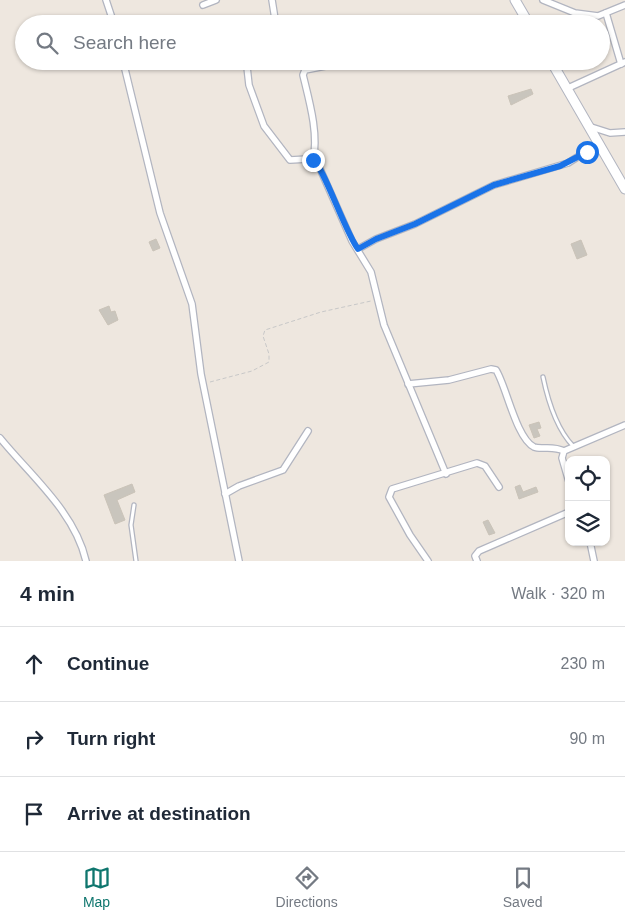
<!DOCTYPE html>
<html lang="en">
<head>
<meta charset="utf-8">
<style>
	body { margin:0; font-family:Arial,sans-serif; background:#f2f2f3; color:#1f2937 }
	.controls { position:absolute; right:15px; bottom:15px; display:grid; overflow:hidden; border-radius:10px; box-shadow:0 1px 4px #0004 }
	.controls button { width:45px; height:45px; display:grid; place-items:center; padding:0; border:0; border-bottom:1px solid #e0e1e3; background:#fff; color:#1f2937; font:25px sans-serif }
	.stop { position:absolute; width:15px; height:15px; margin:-11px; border:4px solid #1a73e8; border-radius:50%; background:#fff }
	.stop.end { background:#1a73e8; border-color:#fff; box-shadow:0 1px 5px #0008 }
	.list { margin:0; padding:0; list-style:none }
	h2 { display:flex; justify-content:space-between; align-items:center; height:65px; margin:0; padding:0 20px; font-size:21px }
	h2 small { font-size:16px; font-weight:400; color:#747a83 }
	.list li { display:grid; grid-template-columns:32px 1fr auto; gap:15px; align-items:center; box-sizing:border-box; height:75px; padding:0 20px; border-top:1px solid #e0e1e3 }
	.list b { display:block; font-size:19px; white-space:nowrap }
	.list em { font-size:16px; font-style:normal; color:#747a83 }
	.icon { flex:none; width:28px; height:28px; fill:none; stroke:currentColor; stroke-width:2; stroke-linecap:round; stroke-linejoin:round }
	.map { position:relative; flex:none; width:625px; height:561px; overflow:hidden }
	.search { position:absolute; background:#fff; box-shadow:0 1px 4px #0004; left:15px; right:15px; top:15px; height:55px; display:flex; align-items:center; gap:12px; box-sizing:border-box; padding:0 18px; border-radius:28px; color:#747a83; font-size:19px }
	.sheet { height:290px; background:#fff }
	nav { display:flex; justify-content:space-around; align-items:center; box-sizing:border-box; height:70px; border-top:1px solid #e0e1e3; background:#fff; font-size:14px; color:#747a83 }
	nav a { display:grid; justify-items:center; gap:2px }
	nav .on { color:#0f766e }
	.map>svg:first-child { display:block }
	.building { fill:#c9c5bd; stroke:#cac3b8 }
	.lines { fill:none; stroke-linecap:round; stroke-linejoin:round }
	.lane-casing { stroke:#b2b5c0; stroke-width:5.5 }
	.street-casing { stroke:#b2b5c0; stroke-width:8 }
	.secondary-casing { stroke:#b2b5c0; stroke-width:11 }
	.path { stroke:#c8c8c8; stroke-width:1; stroke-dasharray:4 2.5; stroke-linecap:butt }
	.lane { stroke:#fff; stroke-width:3 }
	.street { stroke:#fff; stroke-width:5.5 }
	.secondary { stroke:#fff; stroke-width:9 }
	.route { stroke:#1a73e8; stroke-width:6 }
</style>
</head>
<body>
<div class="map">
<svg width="625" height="561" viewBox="0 0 625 561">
	<rect width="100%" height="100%" fill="#eee7df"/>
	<g class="building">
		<path d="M531 89 533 94 511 105 508 96Z"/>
		<path d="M156 239 160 248 153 251 149 242Z"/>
		<path d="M581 240 587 255 577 259 571 244Z"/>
		<path d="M109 306 111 312 115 311 118 320 108 325 99 310Z"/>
		<path d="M539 422 541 428 537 429 540 436 534 438 529 425Z"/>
		<path d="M132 484 135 492 117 500 125 520 115 524 104 495Z"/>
		<path d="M520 485 523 492 536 487 538 492 519 499 515 487Z"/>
		<path d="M488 520 495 533 489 535 483 522Z"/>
	</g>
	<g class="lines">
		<g class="lane-casing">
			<g id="lane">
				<path d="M543 377C548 401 556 428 573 446"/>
				<path d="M134 505 131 525 136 561"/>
			</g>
		</g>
		<g class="street-casing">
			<g id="street">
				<path d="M106 0 114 24"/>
				<path d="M272 0 275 19 272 24"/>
				<path d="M543 0 575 13 598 16 625 5"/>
				<path d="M203 5 216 0"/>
				<path d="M606 13 621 64"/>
				<path d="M123 61 160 213 192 304 201 374 239 561"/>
				<path d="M249 61 247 67 249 85 264 126 290 160 308 159 317 162 352 241 371 272 384 325 446 474"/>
				<path d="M566 89 625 62"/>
				<path d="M588 126 610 133 625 132"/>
				<path d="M313 160C319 134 309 100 303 75L305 70 351 61"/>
				<path d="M358 249 376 239 415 224 494 185 568 163 598 144"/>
				<path d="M408 384 449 380 491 369 496 370C506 385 516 438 534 447 541 450 552 445 564 451"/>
				<path d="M0 438C30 475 75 512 86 561"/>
				<path d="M569 482 562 458 564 451 625 425"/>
				<path d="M225 494 239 486 283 470 308 431"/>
				<path d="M590 542 594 561"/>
				<path d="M428 561 410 535 389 497 392 489 477 463 485 466 499 487"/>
				<path d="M477 561 475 556 479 551 569 512"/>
			</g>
		</g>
		<g class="secondary-casing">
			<g id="secondary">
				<path d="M515 0 529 24"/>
				<path d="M551 61 625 189"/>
			</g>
		</g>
		<path class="path" d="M210 382 252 371 269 362V354L263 336 265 330 321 312 371 301"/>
		<use href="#lane" class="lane"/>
		<use href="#street" class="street"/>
		<use href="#secondary" class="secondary"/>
	</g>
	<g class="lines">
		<path class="route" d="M313 160C323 165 345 232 358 249L376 239 415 224 494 185 560 166 587 152"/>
	</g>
</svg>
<div class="controls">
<button><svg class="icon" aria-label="locate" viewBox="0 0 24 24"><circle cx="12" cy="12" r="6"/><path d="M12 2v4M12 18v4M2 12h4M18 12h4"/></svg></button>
<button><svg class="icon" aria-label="layers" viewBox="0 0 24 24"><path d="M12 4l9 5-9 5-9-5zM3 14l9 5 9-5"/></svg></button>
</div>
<div class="stop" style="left:587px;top:152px"></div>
<div class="stop end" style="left:313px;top:160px"></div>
<div class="search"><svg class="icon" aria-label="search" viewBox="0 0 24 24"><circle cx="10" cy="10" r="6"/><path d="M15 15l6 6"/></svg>Search here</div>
</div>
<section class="sheet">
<h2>4 min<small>Walk · 320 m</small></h2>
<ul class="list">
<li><svg class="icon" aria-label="ahead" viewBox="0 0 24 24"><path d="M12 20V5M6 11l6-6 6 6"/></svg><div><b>Continue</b></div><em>230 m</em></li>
<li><svg class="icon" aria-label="right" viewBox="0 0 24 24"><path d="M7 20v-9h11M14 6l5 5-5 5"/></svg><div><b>Turn right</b></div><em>90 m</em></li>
<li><svg class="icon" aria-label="arrive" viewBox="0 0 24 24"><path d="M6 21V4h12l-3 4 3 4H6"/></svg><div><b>Arrive at destination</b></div></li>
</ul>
</section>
<nav>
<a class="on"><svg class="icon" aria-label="map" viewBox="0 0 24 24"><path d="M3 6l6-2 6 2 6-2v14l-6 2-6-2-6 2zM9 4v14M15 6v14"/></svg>Map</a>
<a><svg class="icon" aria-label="directions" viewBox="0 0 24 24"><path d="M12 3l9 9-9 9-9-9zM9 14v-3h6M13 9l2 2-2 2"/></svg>Directions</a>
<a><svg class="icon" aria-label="saved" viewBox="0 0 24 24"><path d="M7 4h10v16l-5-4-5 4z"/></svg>Saved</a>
</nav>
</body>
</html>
